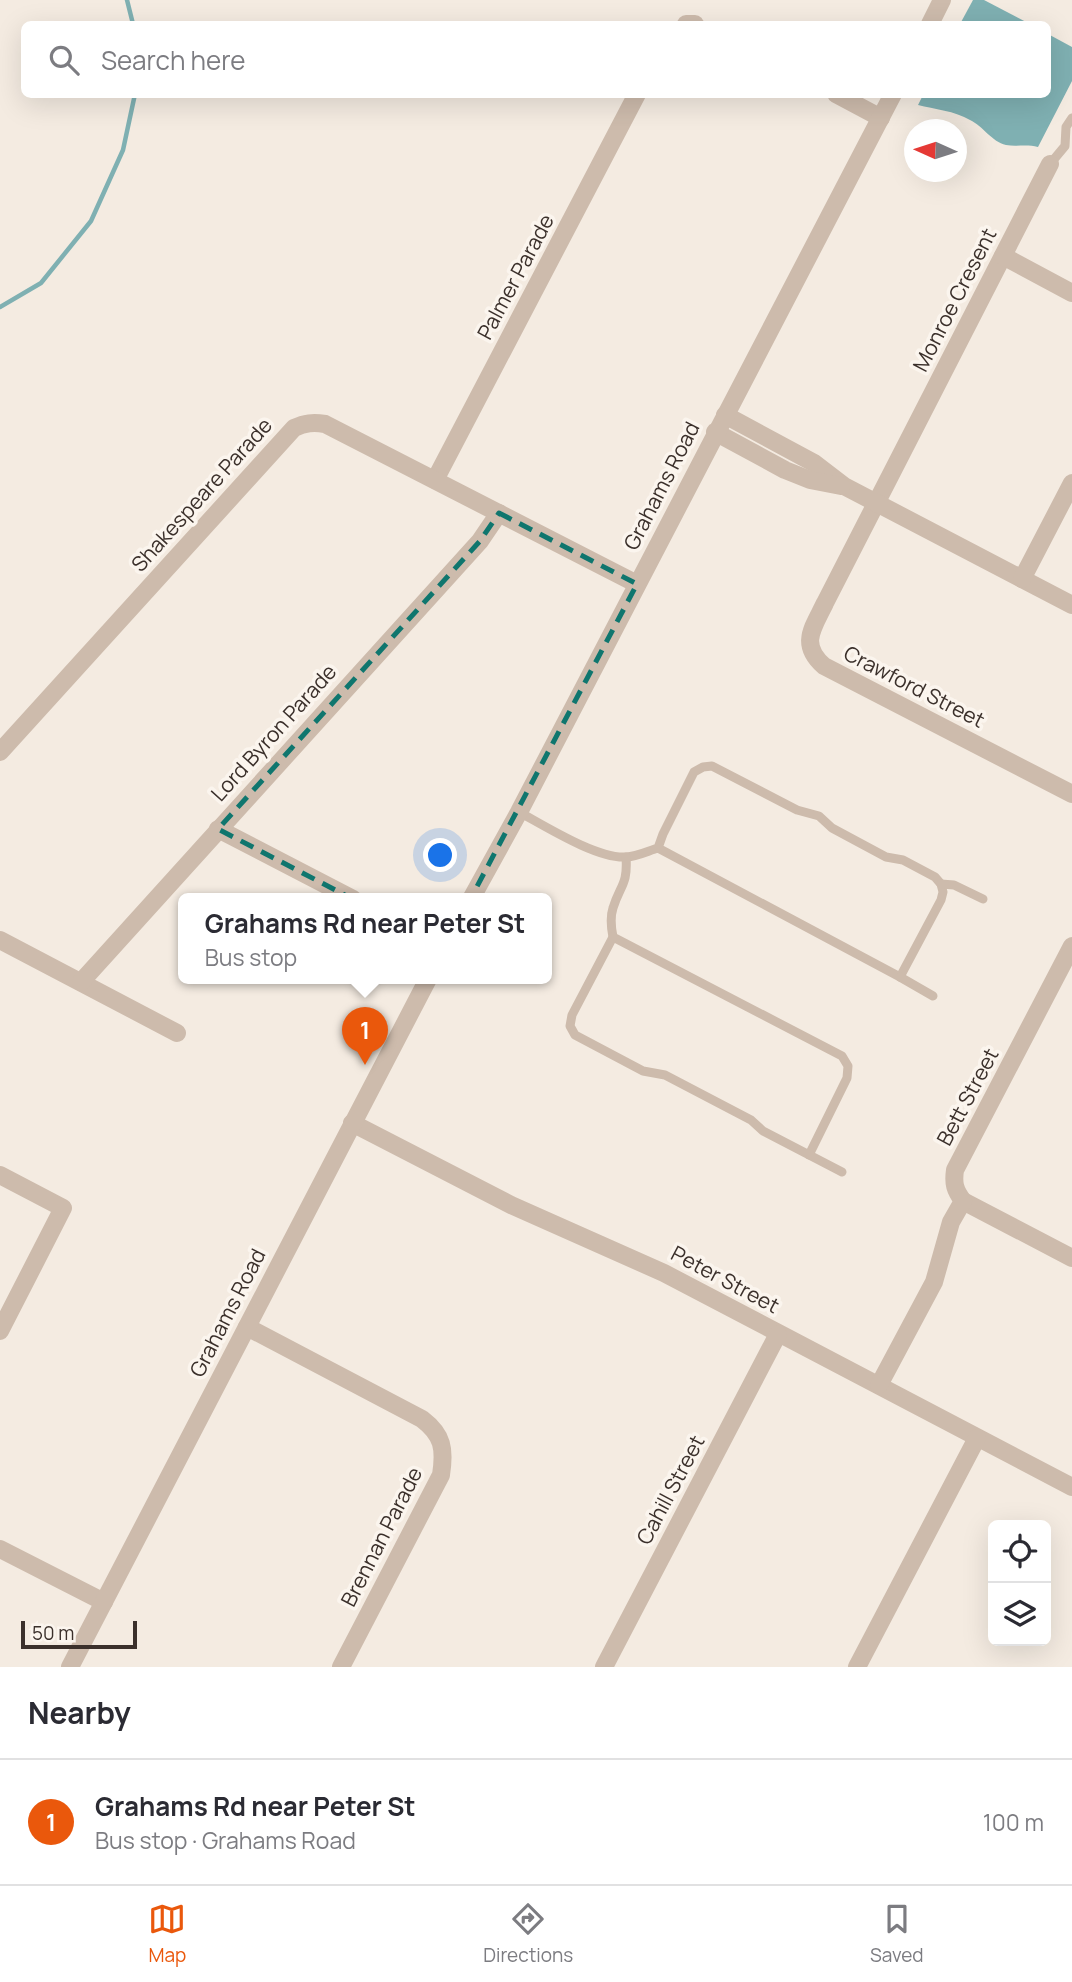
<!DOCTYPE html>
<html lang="en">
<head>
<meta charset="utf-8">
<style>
	body { margin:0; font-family:Manrope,sans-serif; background:#f7f7f7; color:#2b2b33 }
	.controls { position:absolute; right:21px; bottom:21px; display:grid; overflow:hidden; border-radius:10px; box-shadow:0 7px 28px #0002 }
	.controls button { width:63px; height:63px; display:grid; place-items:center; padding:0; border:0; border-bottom:2px solid #e1e1e2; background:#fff; color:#2b2b33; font:35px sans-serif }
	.compass { position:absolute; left:904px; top:119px; width:63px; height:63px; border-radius:50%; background:#fff; box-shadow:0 7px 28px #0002; rotate:273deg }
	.scale { position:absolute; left:21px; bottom:18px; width:116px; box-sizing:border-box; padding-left:7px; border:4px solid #3b302b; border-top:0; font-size:19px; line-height:24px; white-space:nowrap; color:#3b302b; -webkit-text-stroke:5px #fbf5ee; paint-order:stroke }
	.you { position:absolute; left:441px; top:856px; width:24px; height:24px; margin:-18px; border:5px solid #fff; border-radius:50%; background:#1a73e8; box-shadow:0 0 0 10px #1a73e833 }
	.badge { display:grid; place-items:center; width:46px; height:46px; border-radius:50%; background:#ea580c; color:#fff; font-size:23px; font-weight:700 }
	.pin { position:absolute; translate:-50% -58px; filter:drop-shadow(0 2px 4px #0008) }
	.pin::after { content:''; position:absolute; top:37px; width:24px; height:21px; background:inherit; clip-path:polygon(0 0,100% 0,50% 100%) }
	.popup { position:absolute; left:178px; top:893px; width:374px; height:91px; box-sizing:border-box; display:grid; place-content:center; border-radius:10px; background:#fff; filter:drop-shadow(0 2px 5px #0005); font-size:23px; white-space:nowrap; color:#7c7c81 }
	.popup b { font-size:26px; color:#2b2b33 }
	.popup::after { content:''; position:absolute; left:50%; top:100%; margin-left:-14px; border:14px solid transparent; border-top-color:#fff }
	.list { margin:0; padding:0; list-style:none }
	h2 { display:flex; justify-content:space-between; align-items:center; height:91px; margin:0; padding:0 28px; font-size:30px }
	h2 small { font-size:23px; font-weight:400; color:#7c7c81 }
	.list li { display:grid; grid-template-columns:46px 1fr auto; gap:21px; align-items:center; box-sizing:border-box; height:126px; padding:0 28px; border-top:2px solid #e1e1e2 }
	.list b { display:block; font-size:26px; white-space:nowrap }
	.list p { margin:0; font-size:23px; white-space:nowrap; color:#7c7c81 }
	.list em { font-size:23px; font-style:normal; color:#7c7c81 }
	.icon { flex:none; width:38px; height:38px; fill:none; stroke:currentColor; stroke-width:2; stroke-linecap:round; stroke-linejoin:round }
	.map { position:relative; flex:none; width:1072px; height:1667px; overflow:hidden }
	.search { position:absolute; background:#fff; box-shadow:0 7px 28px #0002; left:21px; right:21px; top:21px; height:77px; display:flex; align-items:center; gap:18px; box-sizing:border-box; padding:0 24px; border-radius:10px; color:#7c7c81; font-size:26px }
	.sheet { height:217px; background:#fff }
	nav { display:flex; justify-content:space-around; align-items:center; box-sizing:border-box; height:98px; border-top:2px solid #e1e1e2; background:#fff; font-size:19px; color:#7c7c81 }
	nav a { display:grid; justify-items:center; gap:4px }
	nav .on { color:#ea580c }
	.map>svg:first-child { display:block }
	.water { fill:#7fb0b2 }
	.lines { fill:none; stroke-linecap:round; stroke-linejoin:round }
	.stream { stroke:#7fb0b2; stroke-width:4.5 }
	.service { stroke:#cdbbac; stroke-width:9 }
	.minor { stroke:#cdbbac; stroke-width:18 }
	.marked { fill:none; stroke:#0f766e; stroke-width:5; stroke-dasharray:14 9; stroke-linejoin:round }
	.labels { text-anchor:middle; stroke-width:7; stroke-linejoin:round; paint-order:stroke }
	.street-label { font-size:21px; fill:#3b302b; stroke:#fbf5ee }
</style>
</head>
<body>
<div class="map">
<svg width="1072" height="1667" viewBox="0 0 1072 1667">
	<rect width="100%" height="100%" fill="#f4ebe1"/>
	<g class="water">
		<path d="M973 0H984L1030 24H960Z"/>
		<path d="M1048 34 1072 47V81L1038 147C1027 144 1016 147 1006 145 992 142 983 126 970 120 955 111 934 109 918 105L923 95 1048 94Z"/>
	</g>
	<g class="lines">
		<g class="stream">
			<path d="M127 0 133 24"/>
			<path d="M0 307 41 283 91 221 123 150 135 94"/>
		</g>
		<g class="service">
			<path d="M1050 164 1065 146 1066 127 1072 118"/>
			<path d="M519 812C545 826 597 859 626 857 636 857 648 851 658 848L663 834 694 772 703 767 712 766 797 810 819 816 832 828 886 857 903 860 935 877 941 884 943 892 941 900 900 977 658 848"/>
			<path d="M626 857C628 885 620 885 613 908 610 917 611 927 613 937L842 1056 848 1066 847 1078 809 1155"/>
			<path d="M941 884 954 885 983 899"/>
			<path d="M613 937 572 1015 570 1026 575 1035 643 1071 665 1075 751 1120 763 1131 842 1172"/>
			<path d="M900 977 933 996"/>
		</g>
		<g class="minor">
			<path d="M686 24H695"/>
			<path d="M930 24 942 0"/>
			<path d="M836 94 881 118"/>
			<path d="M1050 164 825 603C813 628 799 644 824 666L1072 794"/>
			<path d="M1003 256 1072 293"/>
			<path d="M725 415 814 463 844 486 1072 605"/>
			<path d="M715 432 785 470 810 480 841 486"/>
			<path d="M435 480 637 94"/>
			<path d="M1022 579 1072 483"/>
			<path d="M0 752 294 428C305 423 313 422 325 424L637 584"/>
			<path d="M218 829 353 899"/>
			<path d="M471 899 519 812 893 94"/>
			<path d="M0 940 177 1033"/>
			<path d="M81 982 480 541 499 513"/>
			<path d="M352 1123 511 1205 664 1273 1072 1487"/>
			<path d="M0 1175 63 1208 0 1331"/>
			<path d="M963 1201 1072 1258"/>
			<path d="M247 1327 422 1419C443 1435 445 1449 441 1475L341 1667"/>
			<path d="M879 1385 934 1282 951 1222 963 1201C955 1190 953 1184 955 1170L1072 946"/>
			<path d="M0 1549 104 1602"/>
			<path d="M70 1667 428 979"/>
			<path d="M604 1667 778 1334"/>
			<path d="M857 1667 977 1438"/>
		</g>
	</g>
	<path class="marked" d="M499 513 637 584 445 947 218 829 480 541Z"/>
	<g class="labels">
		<g class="street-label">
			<text transform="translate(516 277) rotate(-62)" y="7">Palmer Parade</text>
			<text transform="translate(955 300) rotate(-63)" y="7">Monroe Cresent</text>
			<text transform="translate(662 486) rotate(-63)" y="7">Grahams Road</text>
			<text transform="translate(202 495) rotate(-48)" y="7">Shakespeare Parade</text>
			<text transform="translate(914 687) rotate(27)" y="7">Crawford Street</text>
			<text transform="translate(274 733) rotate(-48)" y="7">Lord Byron Parade</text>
			<text transform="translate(968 1097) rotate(-62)" y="7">Bett Street</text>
			<text transform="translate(725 1280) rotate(28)" y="7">Peter Street</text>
			<text transform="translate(228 1313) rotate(-63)" y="7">Grahams Road</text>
			<text transform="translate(671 1490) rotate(-62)" y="7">Cahill Street</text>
			<text transform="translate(382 1537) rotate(-63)" y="7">Brennan Parade</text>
		</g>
	</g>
</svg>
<div class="controls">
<button><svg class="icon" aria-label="locate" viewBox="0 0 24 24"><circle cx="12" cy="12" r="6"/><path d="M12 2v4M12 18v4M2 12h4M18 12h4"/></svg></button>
<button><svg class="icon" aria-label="layers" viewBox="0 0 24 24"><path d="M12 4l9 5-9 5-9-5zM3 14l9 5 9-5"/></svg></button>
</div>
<svg class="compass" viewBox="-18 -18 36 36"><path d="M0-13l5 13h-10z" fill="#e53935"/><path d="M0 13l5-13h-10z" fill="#7c7c81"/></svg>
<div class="scale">50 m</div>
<div class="you"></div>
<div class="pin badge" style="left:365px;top:1065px">1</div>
<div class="popup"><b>Grahams Rd near Peter St</b>Bus stop</div>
<div class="search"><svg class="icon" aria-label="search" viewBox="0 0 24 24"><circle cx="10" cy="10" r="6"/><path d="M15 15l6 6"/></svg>Search here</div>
</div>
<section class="sheet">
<h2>Nearby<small></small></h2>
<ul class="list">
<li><span class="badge">1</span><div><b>Grahams Rd near Peter St</b><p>Bus stop · Grahams Road</p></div><em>100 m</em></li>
</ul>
</section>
<nav>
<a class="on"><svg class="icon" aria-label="map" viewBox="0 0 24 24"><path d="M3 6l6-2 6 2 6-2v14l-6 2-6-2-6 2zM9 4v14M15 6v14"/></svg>Map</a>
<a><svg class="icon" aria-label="directions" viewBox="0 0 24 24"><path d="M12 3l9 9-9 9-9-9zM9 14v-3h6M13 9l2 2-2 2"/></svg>Directions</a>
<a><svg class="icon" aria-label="saved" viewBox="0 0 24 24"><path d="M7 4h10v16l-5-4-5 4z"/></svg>Saved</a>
</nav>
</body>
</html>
